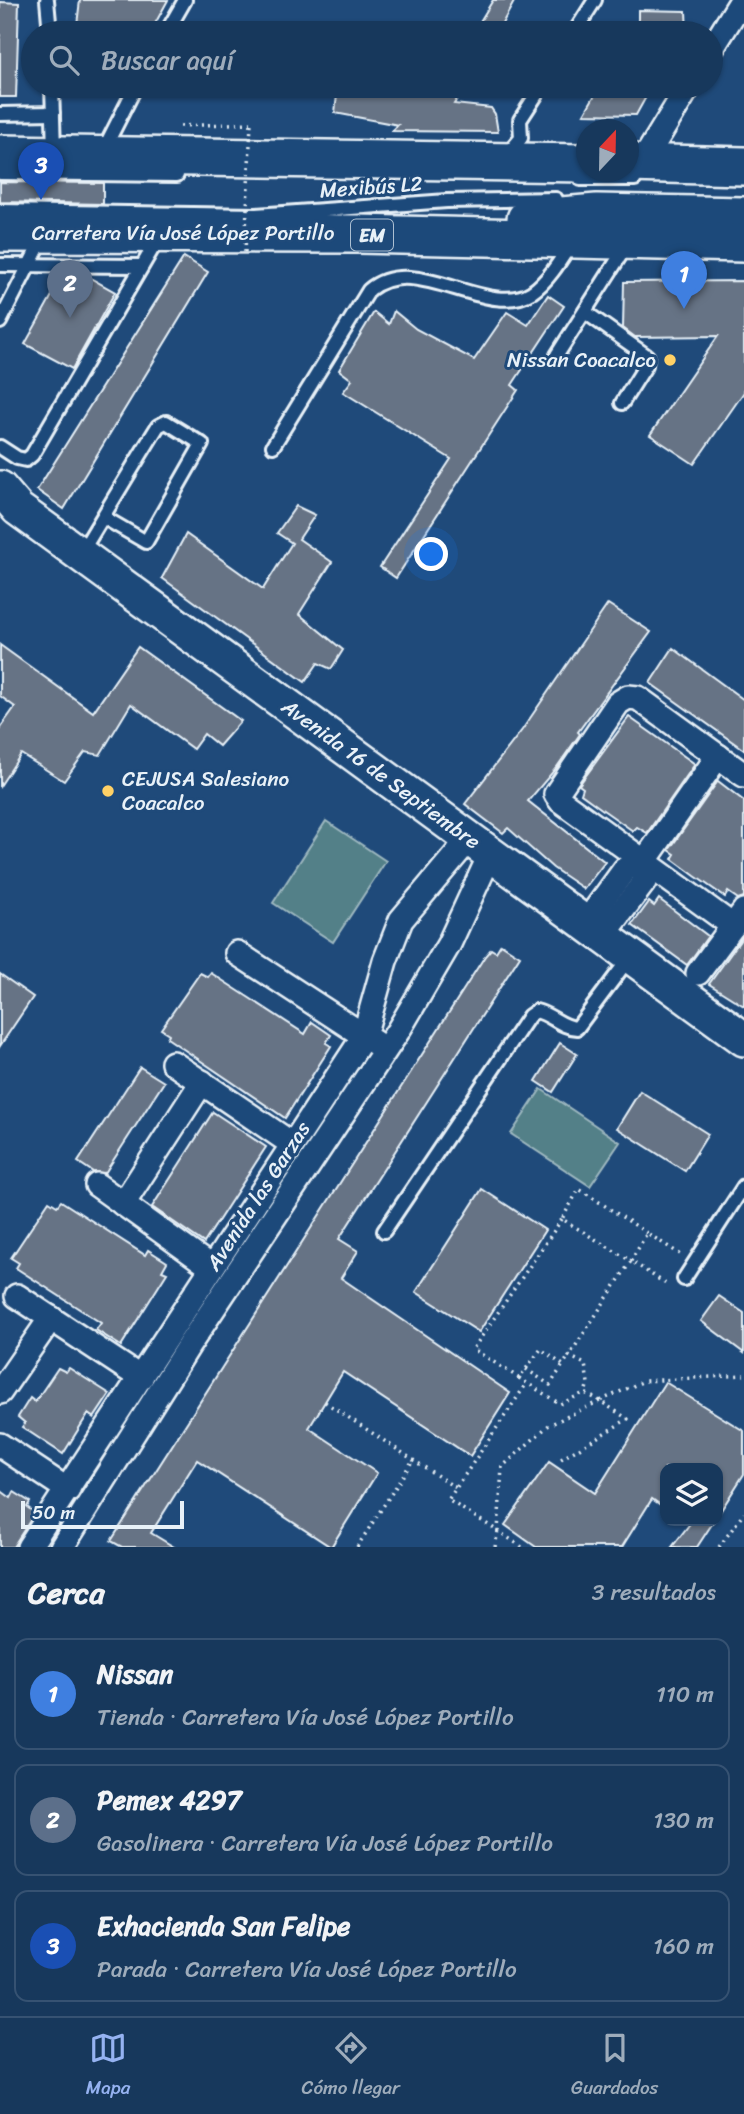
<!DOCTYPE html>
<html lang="es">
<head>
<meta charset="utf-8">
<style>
	body { margin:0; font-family:Sriracha,sans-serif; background:#203f62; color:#f1f3f6 }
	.controls { position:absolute; right:21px; bottom:21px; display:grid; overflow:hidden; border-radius:14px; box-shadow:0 2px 5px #0004 }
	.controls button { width:63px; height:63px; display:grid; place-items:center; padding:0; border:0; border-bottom:2px solid #365272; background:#17385c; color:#f1f3f6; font:35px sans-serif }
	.compass { position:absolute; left:576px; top:119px; width:63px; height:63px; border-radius:50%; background:#17385c; box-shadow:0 2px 5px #0004; rotate:22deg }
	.scale { position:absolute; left:21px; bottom:18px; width:163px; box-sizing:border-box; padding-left:7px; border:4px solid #e8f1f8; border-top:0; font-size:19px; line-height:24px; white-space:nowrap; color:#e8f1f8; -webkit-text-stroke:5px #1f4a7a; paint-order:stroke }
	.you { position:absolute; left:432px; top:555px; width:24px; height:24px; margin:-18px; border:5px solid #fff; border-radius:50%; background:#1a73e8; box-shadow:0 0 0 10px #1a73e833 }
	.badge { display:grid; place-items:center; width:46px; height:46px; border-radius:50%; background:#95b2f1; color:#fff; font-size:23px; font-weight:700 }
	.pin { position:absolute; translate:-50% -58px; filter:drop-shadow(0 2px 4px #0008) }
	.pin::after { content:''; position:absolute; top:37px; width:24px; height:21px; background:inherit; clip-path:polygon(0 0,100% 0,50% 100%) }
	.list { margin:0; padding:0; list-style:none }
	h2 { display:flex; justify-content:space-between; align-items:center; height:91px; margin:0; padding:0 28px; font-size:30px }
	h2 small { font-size:23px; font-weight:400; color:#9eacbb }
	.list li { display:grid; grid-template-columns:46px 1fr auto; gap:21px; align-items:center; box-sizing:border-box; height:112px; margin:0 14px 14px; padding:0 14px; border:2px solid #365272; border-radius:14px }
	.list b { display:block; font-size:26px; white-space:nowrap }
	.list p { margin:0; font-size:23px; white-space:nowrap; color:#9eacbb }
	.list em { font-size:23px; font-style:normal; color:#9eacbb }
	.icon { flex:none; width:38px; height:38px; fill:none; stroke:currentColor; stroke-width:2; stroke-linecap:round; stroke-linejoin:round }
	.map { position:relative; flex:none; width:744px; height:1547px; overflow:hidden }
	.search { position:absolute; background:#17385c; box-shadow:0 2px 5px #0004; left:21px; right:21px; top:21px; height:77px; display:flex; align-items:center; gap:18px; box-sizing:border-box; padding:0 24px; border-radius:38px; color:#9eacbb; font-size:26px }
	.sheet { height:469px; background:#17385c }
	nav { display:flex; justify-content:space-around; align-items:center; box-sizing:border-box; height:98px; border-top:2px solid #365272; background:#17385c; font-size:19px; color:#9eacbb }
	nav a { display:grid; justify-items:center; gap:4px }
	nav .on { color:#95b2f1 }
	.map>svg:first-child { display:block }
	.green { fill:#538088; stroke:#9eb8c0; stroke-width:2 }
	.building { fill:#667385; stroke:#e8f1f8; stroke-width:2 }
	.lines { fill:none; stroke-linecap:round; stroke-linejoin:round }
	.service-casing { stroke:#e8f1f8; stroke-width:18 }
	.minor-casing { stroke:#e8f1f8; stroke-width:28 }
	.secondary-casing { stroke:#e8f1f8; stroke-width:38 }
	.primary-casing { stroke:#e8f1f8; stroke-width:42 }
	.path { stroke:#e8f1f8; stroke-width:3.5; stroke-dasharray:2 5; stroke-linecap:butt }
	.service { stroke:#1f4a7a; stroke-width:12 }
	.minor { stroke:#1f4a7a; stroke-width:23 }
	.secondary { stroke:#1f4a7a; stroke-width:33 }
	.primary { stroke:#1f4a7a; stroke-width:37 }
	.path-bridge { stroke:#e8f1f8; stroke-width:3.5; stroke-dasharray:2 5; stroke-linecap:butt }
	.poi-dot { fill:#ffd166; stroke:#1f4a7a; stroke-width:2.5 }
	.labels { text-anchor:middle; stroke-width:6; stroke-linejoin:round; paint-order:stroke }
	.shield { fill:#1f4a7a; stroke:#acbfd2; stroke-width:2 }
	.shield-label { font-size:19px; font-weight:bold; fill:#e8f1f8 }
	.street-label { font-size:21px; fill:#e8f1f8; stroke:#1f4a7a }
	.poi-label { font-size:21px; fill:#e8f1f8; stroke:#1f4a7a; text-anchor:end }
</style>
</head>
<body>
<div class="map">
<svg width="744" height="1547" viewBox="0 0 744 1547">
	<rect width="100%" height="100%" fill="#1f4a7a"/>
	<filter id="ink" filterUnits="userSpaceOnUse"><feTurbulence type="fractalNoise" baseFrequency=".0143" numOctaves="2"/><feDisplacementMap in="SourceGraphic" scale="14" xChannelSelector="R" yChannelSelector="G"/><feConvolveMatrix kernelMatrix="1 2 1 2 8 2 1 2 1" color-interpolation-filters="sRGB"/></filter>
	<g filter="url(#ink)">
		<g class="green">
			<path d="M326 821 386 861 333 942 273 903Z"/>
			<path d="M541 1089 620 1142 590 1186 511 1134Z"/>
		</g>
		<g class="building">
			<path d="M80 0H168L150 33H76Z"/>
			<path d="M493 0H515L497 33H473Z"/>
			<path d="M0 2 19 3 16 97H0Z"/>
			<path d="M638 10 686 11 687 33 638 32Z"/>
			<path d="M338 86H465L454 104 491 108 495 114 498 132 392 131 398 125 335 113Z"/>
			<path d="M600 86H652L636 115 584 114Z"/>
			<path d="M0 182 103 183V204L0 202Z"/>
			<path d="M184 257 208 272 64 509 37 490Z"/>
			<path d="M64 274H83L115 292 72 369 25 344Z"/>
			<path d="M744 281V392L694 464 650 435 718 336 635 337 623 328 624 282Z"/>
			<path d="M548 295 564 306 512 385 518 390 396 578 380 567 451 459 343 392 352 380 339 370 374 312 389 324 394 311 416 329 474 360 507 312 528 325Z"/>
			<path d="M296 506 315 515 299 539 332 562 299 614 343 650 331 669 318 663 305 682 162 578 186 534 263 589 292 543 277 533Z"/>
			<path d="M608 604 651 632 578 732 580 734 557 767 528 801 605 862 584 889 553 868 508 828 503 833 465 804 522 730Z"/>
			<path d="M0 645 93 712 138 647 241 721 219 746 204 734 193 749 131 704 100 755 85 752 64 781 21 754 0 786V728L15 707 0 696Z"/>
			<path d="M673 648 744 700V750L650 683Z"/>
			<path d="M629 717 695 764 647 833 637 827 633 831 603 810 581 794 583 788 579 785Z"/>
			<path d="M718 781 744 801V897L738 899 728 892 725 897 695 876 672 859 675 854 669 850Z"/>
			<path d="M659 899 708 936 687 965 632 925 649 902 654 906Z"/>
			<path d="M744 935V1006L709 984Z"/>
			<path d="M501 944 520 956 339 1239 358 1251 341 1278 510 1393 470 1456 343 1372 309 1428 377 1473 331 1547 197 1460 151 1533 174 1547H122L111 1541 485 956 491 949 496 952Z"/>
			<path d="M200 973 208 977 211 973 305 1034 312 1022 331 1035 326 1043 331 1046 285 1118 167 1038 169 1034 161 1029Z"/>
			<path d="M0 974 33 997 0 1046Z"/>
			<path d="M560 1043 577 1054 553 1092 536 1081Z"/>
			<path d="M140 1067 164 1082 105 1173 93 1172 78 1162Z"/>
			<path d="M640 1091 708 1134 685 1171 617 1128Z"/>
			<path d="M213 1112 266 1147 204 1243 152 1207Z"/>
			<path d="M482 1189 545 1230 479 1332 416 1292Z"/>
			<path d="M49 1201 57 1206 61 1201 145 1255 148 1250 167 1262 162 1271 167 1273 121 1346 96 1330 101 1323 16 1268 19 1263 11 1258Z"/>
			<path d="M719 1296 744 1313V1353L701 1321Z"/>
			<path d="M58 1368 66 1372 69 1368 110 1394 94 1418 88 1414 63 1454 22 1427 25 1423 18 1417 30 1398 35 1402Z"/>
			<path d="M665 1382 744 1431V1474L718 1515V1468H665V1508L652 1499 622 1547H536L505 1525 549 1462 595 1493Z"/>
			<path d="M0 1490 11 1498 14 1492 30 1502 27 1507 35 1513 13 1547H0Z"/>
			<path d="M692 1521H714L697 1547H672Z"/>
		</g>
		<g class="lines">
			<g class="service-casing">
				<g id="service">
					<path d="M47 0 50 33"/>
					<path d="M166 33 185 0"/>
					<path d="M574 33 595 0"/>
					<path d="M52 86 54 151"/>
					<path d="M0 114 53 113"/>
					<path d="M103 151 136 86"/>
					<path d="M507 155 521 138 520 120 542 86"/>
					<path d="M0 173 177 175"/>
					<path d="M580 179H635"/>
					<path d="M0 211 256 215 447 201 556 199"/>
					<path d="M0 265 142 266"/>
					<path d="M585 312 647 356 646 365 622 403"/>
					<path d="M0 322 43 238"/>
					<path d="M557 355 627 245"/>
					<path d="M273 446 369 290C415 251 488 320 532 292 548 281 560 261 570 245"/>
					<path d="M0 447 17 458 26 460 32 455 158 239"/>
					<path d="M81 553C107 510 132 468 158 426L166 422 202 444 146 542 103 517"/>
					<path d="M384 1231 529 1016 536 1011C551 1014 562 1028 577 1028L630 957"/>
					<path d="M684 1279 744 1186"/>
				</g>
			</g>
			<g class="minor-casing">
				<g id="minor">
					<path d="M711 50 742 0"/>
					<path d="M642 163 689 86"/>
					<path d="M585 924 625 869 644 862"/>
					<path d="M733 926 561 801 556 794 618 703 628 697 638 698 744 775"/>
					<path d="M603 936 644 882V862L718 756"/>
					<path d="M237 953 375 1043"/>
					<path d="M698 973 744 911"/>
					<path d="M173 1063 292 1144"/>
					<path d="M97 1185 211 1267"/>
					<path d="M123 1204 202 1082"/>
					<path d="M17 1296 141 1378"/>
					<path d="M0 1392 51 1318"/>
					<path d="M0 1445 68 1490"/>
					<path d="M29 1547 364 1036 385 961 401 920 469 839"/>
					<path d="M62 1547 189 1345 398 1031 449 944 490 855"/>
				</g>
			</g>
			<g class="secondary-casing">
				<path id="secondary" d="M0 488 18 509 744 1039"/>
			</g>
			<g class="primary-casing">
				<g id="primary">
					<path d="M0 154 586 163"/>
					<path d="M628 163 744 166"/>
					<path d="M526 219 597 213 744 216"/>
					<path d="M0 233 358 234 744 243"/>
				</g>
			</g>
			<g class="path">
				<path d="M180 126 251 123"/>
				<path d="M562 1219 473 1349 519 1378 541 1349 563 1365 569 1356"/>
				<path d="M647 1233 579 1189 562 1219 631 1261 647 1233 680 1254"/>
				<path d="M526 1369 550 1385 563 1365"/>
				<path d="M519 1378 560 1404 584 1393"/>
				<path d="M600 1401 585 1393 588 1383 585 1364 569 1356 631 1261 669 1286"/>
				<path d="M325 1402 456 1488"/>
				<path d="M561 1459 628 1419 600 1401 604 1399 644 1381 744 1375"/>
				<path d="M357 1547 413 1460"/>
				<path d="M495 1547 498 1531 448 1500 527 1383"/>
				<path d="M522 1547 498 1531 502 1467 549 1425 600 1401"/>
				<path d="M719 1547 744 1513"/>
			</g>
			<use href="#service" class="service"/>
			<use href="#minor" class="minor"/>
			<use href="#secondary" class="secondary"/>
			<use href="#primary" class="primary"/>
			<path class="path-bridge" d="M245 252 251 123"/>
		</g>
	</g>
	<g class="poi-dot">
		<circle cx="670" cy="360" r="7"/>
		<circle cx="108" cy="791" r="7"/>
	</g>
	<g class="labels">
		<rect class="shield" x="351" y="219.5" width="42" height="31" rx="5"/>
		<g class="shield-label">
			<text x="372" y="242">EM</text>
		</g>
		<g class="street-label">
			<text transform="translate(371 187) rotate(-4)" y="7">Mexibús L2</text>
			<text x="183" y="240">Carretera Vía José López Portillo</text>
			<text transform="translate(381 774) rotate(36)" y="7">Avenida 16 de Septiembre</text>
			<text transform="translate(258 1196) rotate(-57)" y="7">Avenida las Garzas</text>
		</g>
		<g class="poi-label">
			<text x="656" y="367">Nissan Coacalco</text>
			<text x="122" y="786" text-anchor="start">CEJUSA Salesiano<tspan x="122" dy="24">Coacalco</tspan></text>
		</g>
	</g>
</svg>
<div class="controls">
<button><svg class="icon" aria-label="layers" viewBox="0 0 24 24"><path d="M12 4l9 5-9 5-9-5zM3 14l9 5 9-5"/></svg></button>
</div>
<svg class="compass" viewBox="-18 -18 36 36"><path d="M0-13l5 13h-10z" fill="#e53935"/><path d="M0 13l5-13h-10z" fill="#9eacbb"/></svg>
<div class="scale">50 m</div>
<div class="you"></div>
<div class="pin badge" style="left:684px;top:309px;background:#3f7fe0">1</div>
<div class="pin badge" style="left:70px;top:318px;background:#5c6f8a">2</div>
<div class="pin badge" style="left:41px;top:200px;background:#1a4fb4">3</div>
<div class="search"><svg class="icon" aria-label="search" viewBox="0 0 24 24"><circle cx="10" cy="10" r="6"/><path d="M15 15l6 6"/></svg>Buscar aquí</div>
</div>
<section class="sheet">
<h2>Cerca<small>3 resultados</small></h2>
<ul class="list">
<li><span class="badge" style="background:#3f7fe0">1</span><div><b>Nissan</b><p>Tienda · Carretera Vía José López Portillo</p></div><em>110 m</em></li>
<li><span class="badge" style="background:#5c6f8a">2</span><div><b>Pemex 4297</b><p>Gasolinera · Carretera Vía José López Portillo</p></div><em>130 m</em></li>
<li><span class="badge" style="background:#1a4fb4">3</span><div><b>Exhacienda San Felipe</b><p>Parada · Carretera Vía José López Portillo</p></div><em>160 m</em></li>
</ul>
</section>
<nav>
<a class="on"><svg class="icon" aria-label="map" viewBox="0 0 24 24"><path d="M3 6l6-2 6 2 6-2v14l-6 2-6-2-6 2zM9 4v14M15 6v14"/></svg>Mapa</a>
<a><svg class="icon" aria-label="directions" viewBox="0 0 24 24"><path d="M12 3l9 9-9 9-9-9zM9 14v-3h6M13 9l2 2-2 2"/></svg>Cómo llegar</a>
<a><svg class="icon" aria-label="saved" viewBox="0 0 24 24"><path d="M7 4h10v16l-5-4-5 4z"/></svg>Guardados</a>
</nav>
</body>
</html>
